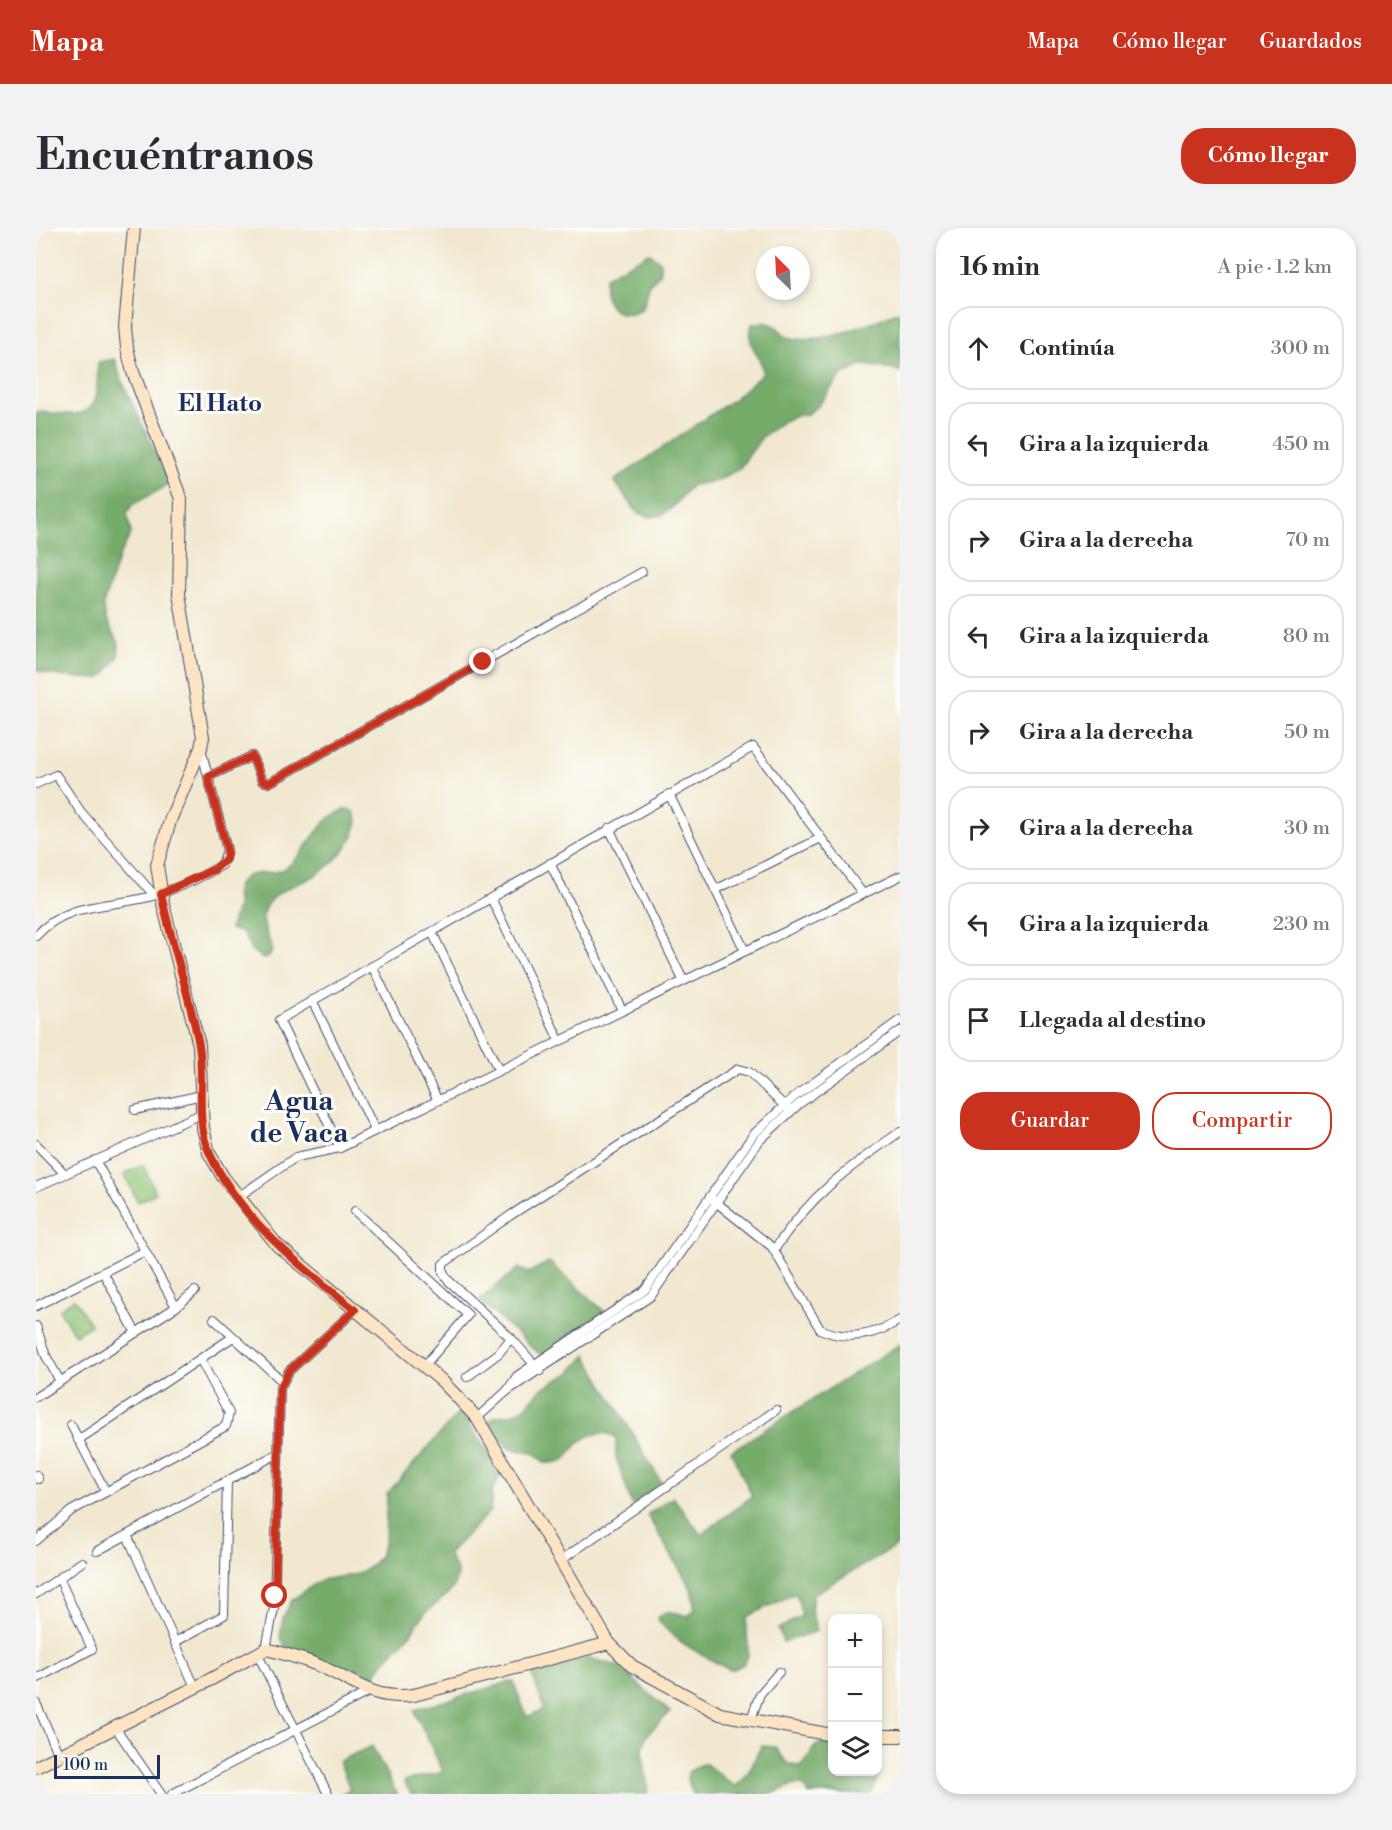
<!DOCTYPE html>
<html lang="es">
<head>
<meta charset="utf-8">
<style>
	body { margin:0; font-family:"Libre Bodoni",serif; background:#f2f2f3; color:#2b2b33 }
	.controls { position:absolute; right:18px; bottom:18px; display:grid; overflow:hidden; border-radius:12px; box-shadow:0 3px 9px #0003 }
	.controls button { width:54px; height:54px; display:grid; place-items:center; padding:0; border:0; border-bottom:2px solid #e1e1e2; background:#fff; color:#2b2b33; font:30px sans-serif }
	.compass { position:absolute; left:720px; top:18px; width:54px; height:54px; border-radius:50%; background:#fff; box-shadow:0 3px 9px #0003; rotate:336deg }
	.scale { position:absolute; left:18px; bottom:15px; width:106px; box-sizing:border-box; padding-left:6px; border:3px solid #1b2f5e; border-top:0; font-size:16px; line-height:21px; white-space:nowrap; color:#1b2f5e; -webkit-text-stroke:4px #fdfcf7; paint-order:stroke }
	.stop { position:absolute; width:18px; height:18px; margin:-14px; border:4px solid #c8321e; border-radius:50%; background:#fff }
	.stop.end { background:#c8321e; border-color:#fff; box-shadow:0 2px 6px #0008 }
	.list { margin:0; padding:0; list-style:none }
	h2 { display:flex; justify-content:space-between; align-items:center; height:78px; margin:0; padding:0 24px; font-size:26px }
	h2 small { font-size:20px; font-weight:400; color:#7c7c81 }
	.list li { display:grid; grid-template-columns:39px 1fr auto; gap:18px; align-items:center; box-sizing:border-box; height:84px; margin:0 12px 12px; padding:0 12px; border:2px solid #e1e1e2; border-radius:24px }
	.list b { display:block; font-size:22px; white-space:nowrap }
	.list em { font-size:20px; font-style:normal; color:#7c7c81 }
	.actions { display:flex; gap:12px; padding:18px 24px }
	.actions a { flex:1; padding:14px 0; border:2px solid #c8321e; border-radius:24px; text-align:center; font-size:21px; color:#c8321e }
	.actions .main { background:#c8321e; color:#fff }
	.icon { flex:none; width:33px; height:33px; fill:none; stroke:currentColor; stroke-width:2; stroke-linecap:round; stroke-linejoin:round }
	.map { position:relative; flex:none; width:864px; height:1566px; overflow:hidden; border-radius:24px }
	header { display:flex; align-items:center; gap:36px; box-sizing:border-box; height:84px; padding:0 30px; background:#c8321e; color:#fff }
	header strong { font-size:28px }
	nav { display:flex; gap:33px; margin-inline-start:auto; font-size:21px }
	.intro { display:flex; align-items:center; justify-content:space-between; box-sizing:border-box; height:144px; padding:0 36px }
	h1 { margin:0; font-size:42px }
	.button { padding:15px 27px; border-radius:24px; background:#c8321e; color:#fff; font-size:21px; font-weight:700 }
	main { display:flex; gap:36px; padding:0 36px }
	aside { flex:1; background:#fff; border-radius:24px; box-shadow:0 3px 9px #0003 }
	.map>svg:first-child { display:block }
	.green { fill:#93c87a; stroke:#577c6c; stroke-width:1.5 }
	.forest { fill:#76ac6a; stroke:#486e64; stroke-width:1.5 }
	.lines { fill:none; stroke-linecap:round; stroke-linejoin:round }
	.street-casing { stroke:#3b4b6f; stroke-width:10 }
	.secondary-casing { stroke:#3b4b6f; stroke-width:14 }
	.street { stroke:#fff; stroke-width:8 }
	.secondary { stroke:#fde5c4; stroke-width:12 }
	.route { stroke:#c8321e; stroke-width:8 }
	.labels { text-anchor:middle; stroke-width:6; stroke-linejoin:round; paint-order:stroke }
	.neighbourhood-label { font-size:24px; font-weight:bold; fill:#1b2f5e; stroke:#fdfcf7 }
	.district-label { font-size:28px; font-weight:bold; fill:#1b2f5e; stroke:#fdfcf7 }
</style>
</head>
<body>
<header>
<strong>Mapa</strong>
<nav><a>Mapa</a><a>Cómo llegar</a><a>Guardados</a></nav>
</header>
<div class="intro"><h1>Encuéntranos</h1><a class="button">Cómo llegar</a></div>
<main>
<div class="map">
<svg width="864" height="1566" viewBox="0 0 864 1566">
	<rect width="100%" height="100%" fill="#fdfcf7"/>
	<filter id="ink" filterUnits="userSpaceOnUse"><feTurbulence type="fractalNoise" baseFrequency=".0167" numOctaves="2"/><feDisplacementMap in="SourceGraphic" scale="12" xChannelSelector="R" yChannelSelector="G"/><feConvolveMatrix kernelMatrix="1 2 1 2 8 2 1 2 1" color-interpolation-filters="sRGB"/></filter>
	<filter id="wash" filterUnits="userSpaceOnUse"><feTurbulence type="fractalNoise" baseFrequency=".008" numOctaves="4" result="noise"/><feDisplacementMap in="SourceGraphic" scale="24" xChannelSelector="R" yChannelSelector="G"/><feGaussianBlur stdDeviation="1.35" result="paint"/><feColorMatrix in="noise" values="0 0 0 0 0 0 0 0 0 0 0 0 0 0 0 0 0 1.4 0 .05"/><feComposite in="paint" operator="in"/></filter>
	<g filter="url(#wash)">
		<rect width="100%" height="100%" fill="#f1e8cf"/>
		<g class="green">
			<path d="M107 937 120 965 102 974 88 946Z"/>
			<path d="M38 1071 55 1097 39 1107 23 1081Z"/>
		</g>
		<g class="forest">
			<path d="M613 25 624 33V46L614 55 607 80C581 95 566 77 569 50 583 39 599 35 613 25Z"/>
			<path d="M864 83V143L828 137 805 147 782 178 771 186 758 188 747 193 726 209 703 241 681 253 656 257 637 279 626 287 614 289 602 285 578 253 698 171 727 145C725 122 709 122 716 96 733 92 740 96 750 109 790 117 827 97 864 83Z"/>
			<path d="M79 131 84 149 134 256 96 277 91 285 95 306 83 328 67 377 70 392 83 416 82 429 66 450C54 452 9 448 0 441V184C19 183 56 196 60 167 62 156 61 145 62 134Z"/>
			<path d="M312 581 319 584C328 608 298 635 280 647 264 657 234 662 228 683 224 695 234 710 236 723L233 729 227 731 215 722 207 705 194 701C195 693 200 686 201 679 202 669 197 662 205 653 216 640 235 649 248 641 273 625 281 588 312 581Z"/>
			<path d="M513 1034 569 1084 505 1127 443 1072 483 1040 492 1045Z"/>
			<path d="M864 1116V1316L777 1366 775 1382 781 1403 747 1414 742 1401 766 1388 760 1365 712 1388C705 1409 726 1435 694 1442 670 1429 637 1414 621 1390 631 1379 640 1385 652 1388L659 1381 655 1360 611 1287 637 1269 665 1307 716 1268 695 1223Z"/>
			<path d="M550 1127 628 1259 596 1277 580 1229V1210C570 1201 554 1206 544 1214 537 1218 535 1227 528 1232 522 1235 515 1235 509 1235L499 1226 473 1220 451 1195 461 1188 474 1187 487 1181 506 1160 534 1145Z"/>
			<path d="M424 1183 466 1245 456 1263 454 1283 412 1326 421 1343C421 1366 404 1371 389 1385 383 1392 379 1401 373 1408 360 1424 336 1437 340 1460L277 1429 250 1420 244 1409 247 1390 256 1372 285 1352 321 1346 334 1339 343 1328 349 1313 351 1266Z"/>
			<path d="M553 1430 582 1438 634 1484C627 1492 619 1498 613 1505 599 1523 614 1546 611 1566H375L368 1553 407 1544 378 1482 477 1453 491 1489 508 1481 496 1446Z"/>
			<path d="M785 1515 796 1516V1544H842V1527L844 1543 835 1566H772L768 1558C753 1554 746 1564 733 1566 712 1566 680 1566 657 1566L651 1551 652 1545 663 1537 670 1536 698 1558C714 1552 716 1531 726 1518L739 1519 751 1535 764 1539C774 1532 773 1520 785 1515Z"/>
			<path d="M336 1518 361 1566H306L314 1561 303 1533Z"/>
		</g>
	</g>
	<g filter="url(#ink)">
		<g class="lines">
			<g class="street-casing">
				<g id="street">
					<path d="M172 549 216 528 226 553 233 555 606 344"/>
					<path d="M0 556 20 547 45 584 118 667"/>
					<path d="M633 566 709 723"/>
					<path d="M573 600 647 752"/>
					<path d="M514 635 586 782"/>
					<path d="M679 662 785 610"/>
					<path d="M455 670 523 812"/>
					<path d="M396 704 462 841"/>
					<path d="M0 708C33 670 83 681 126 665 146 658 168 648 186 637L191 622 165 521"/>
					<path d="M336 738 401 871"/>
					<path d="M276 772 339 902"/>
					<path d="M99 882 166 867"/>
					<path d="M0 916 29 946"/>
					<path d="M304 920 243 792 717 519 827 666"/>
					<path d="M59 932 140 1079"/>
					<path d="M0 959 167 885"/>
					<path d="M202 969 260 929 304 920 864 648"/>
					<path d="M676 971 736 1019 784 1101C812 1114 839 1107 864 1092"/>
					<path d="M319 983 432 1087 388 1138"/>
					<path d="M738 1022C775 967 810 941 864 904"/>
					<path d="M67 1044 100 1105"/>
					<path d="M0 1078 109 1023"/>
					<path d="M178 1091 246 1153"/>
					<path d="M0 1098 10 1128 24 1153"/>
					<path d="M504 1143 475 1110 413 1053 407 1044V1036L475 987 702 841 713 844 754 883"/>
					<path d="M431 1149 463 1125 475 1110"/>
					<path d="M471 1163 481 1148 609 1062 717 907 758 869 864 792"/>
					<path d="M0 1169 140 1079 159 1063"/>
					<path d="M441 1190 471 1163 615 1068 724 912 763 876 864 803"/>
					<path d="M35 1197 70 1264"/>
					<path d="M42 1212 197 1109"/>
					<path d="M0 1247 2 1251"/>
					<path d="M91 1307 159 1459"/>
					<path d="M0 1313 35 1283 190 1198 193 1185 164 1131"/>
					<path d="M61 1323 241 1226"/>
					<path d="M524 1333 740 1182"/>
					<path d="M0 1366 46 1334"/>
					<path d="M139 1414 188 1387 191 1253"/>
					<path d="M230 1421 238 1380 244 1160 253 1143 319 1082"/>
					<path d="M221 1425 292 1566"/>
					<path d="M0 1451 56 1421 23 1350"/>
					<path d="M0 1475 23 1527"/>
					<path d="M714 1494 724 1466 743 1444"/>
					<path d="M79 1499 125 1566"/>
					<path d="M136 1566 334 1463"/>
				</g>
			</g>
			<g class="secondary-casing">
				<g id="secondary">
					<path d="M98 0 89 99 91 120 97 144 145 271 143 366 167 509 165 520 135 590 121 637 127 676 163 817 167 900 173 925 187 949 241 1017 406 1153 441 1190 573 1415 596 1438 684 1486 796 1507"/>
					<path d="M842 1508H864"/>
					<path d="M0 1539 168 1455 230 1421C246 1425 263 1430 279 1436 317 1451 334 1473 378 1467L573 1415"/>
				</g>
			</g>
			<use href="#street" class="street"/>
			<use href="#secondary" class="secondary"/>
		</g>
	</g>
	<g class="lines" filter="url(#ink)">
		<path class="route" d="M239 1368 244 1160 253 1143 319 1082C264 1038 204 991 174 926 158 893 169 852 163 817 153 766 136 716 125 666L179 641 190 631 191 622 172 549 216 528 226 553 233 555 447 434"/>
	</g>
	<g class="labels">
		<g class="neighbourhood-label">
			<text x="184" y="183">El Hato</text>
		</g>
		<g class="district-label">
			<text x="263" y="882">Agua<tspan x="263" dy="32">de Vaca</tspan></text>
		</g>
	</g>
</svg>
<div class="controls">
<button>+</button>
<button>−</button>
<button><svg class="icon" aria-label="layers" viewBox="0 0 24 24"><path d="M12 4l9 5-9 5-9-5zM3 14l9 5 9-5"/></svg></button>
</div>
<svg class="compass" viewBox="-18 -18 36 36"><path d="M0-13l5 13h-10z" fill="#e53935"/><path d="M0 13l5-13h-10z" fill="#7c7c81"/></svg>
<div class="scale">100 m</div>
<div class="stop" style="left:239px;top:1368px"></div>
<div class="stop end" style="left:447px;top:434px"></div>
</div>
<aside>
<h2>16 min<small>A pie · 1.2 km</small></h2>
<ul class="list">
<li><svg class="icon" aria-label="ahead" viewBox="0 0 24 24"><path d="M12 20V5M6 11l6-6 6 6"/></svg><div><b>Continúa</b></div><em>300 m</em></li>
<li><svg class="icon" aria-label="left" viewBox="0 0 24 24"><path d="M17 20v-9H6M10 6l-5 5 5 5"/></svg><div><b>Gira a la izquierda</b></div><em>450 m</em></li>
<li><svg class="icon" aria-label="right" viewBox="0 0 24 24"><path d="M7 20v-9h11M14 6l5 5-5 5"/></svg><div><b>Gira a la derecha</b></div><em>70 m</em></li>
<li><svg class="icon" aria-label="left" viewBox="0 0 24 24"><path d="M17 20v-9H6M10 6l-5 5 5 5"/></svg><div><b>Gira a la izquierda</b></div><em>80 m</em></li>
<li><svg class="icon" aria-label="right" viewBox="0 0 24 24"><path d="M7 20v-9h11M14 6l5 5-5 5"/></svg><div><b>Gira a la derecha</b></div><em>50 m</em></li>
<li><svg class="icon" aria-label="right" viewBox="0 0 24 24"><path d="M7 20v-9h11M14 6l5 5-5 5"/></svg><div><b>Gira a la derecha</b></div><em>30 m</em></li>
<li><svg class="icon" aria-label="left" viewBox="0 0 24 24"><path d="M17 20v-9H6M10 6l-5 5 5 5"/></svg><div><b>Gira a la izquierda</b></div><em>230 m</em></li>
<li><svg class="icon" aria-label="arrive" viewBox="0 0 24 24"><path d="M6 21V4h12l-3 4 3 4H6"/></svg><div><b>Llegada al destino</b></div></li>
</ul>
<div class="actions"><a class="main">Guardar</a><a>Compartir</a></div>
</aside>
</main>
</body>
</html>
